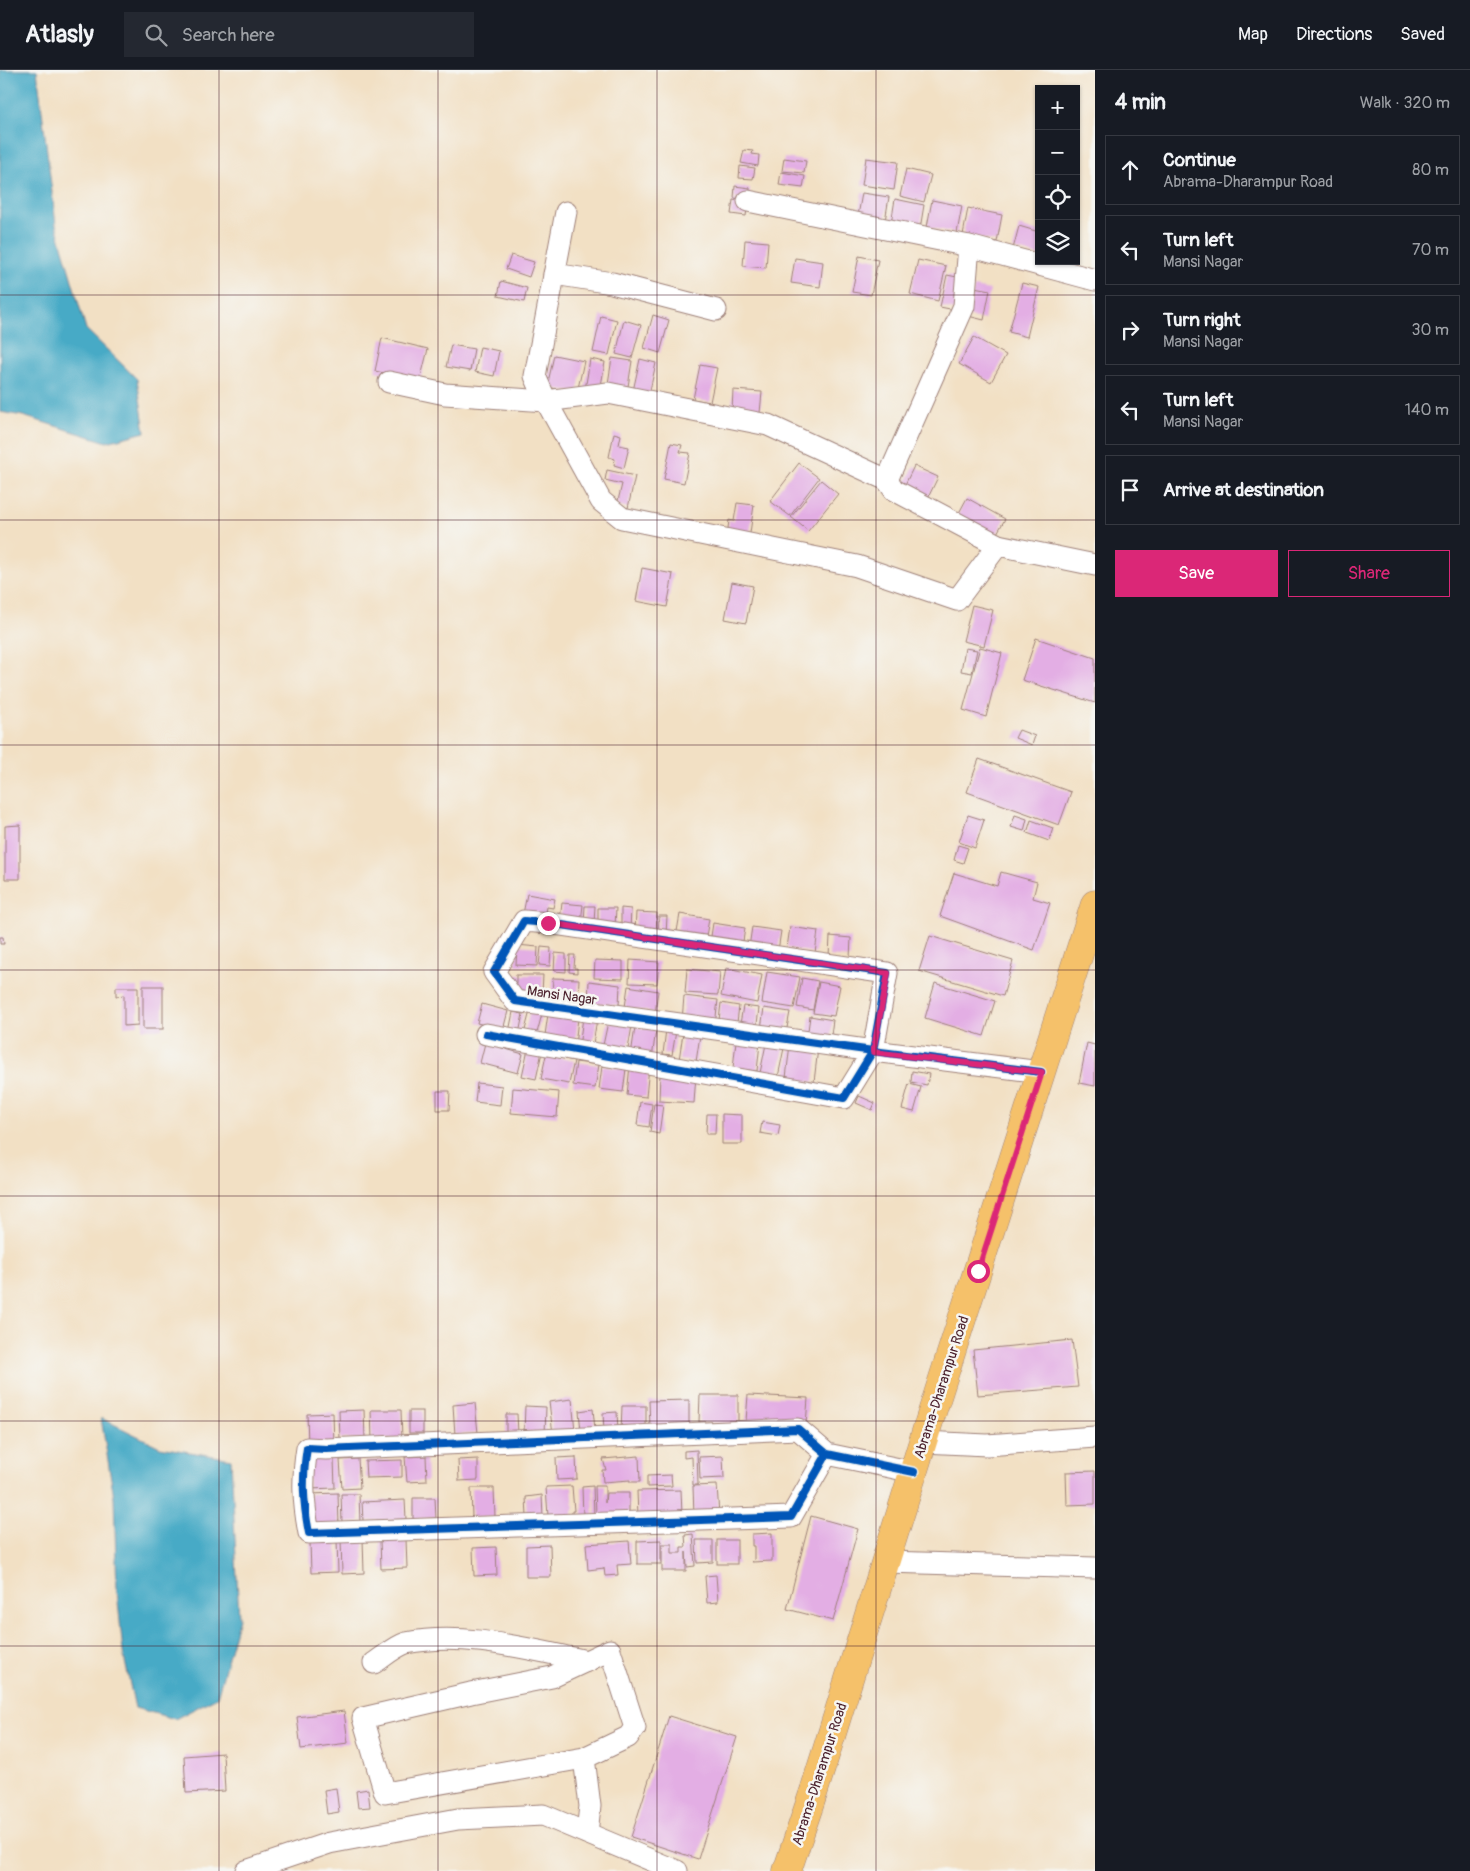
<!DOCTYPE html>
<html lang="en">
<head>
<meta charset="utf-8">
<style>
	body { margin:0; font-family:Pangolin,sans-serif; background:#242831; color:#f1f3f6 }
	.controls { position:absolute; right:15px; top:15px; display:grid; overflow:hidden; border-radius:0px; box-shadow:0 1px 4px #0004 }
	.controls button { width:45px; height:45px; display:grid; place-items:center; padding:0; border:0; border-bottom:1px solid #363941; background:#171b24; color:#f1f3f6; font:25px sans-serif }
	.stop { position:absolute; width:15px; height:15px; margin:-11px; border:4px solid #db2777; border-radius:50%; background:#fff }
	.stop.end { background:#db2777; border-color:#fff; box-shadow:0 1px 5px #0008 }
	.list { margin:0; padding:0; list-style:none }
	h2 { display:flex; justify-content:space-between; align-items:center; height:65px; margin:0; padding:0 20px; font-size:21px }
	h2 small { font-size:16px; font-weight:400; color:#9ea1a6 }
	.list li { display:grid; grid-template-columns:32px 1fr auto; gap:15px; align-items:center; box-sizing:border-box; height:70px; margin:0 10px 10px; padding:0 10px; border:1px solid #363941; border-radius:0px }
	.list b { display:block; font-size:19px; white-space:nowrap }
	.list p { margin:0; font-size:16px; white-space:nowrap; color:#9ea1a6 }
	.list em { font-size:16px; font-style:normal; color:#9ea1a6 }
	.actions { display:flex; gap:10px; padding:15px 20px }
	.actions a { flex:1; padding:11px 0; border:1px solid #db2777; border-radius:0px; text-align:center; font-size:18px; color:#db2777 }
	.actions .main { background:#db2777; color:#fff }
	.icon { flex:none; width:28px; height:28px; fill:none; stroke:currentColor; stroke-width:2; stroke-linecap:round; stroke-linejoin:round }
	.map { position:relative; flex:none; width:1095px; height:1801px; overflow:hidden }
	header { display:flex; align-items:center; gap:30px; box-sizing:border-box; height:70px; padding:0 25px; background:#171b24; border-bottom:1px solid #363941 }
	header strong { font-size:24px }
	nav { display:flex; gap:28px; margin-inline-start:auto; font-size:18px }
	.search { width:350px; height:45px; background:#242831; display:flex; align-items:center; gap:12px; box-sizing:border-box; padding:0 18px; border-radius:0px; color:#9ea1a6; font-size:19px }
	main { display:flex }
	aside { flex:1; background:#171b24 }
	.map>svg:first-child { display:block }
	.water { fill:#47aac6; stroke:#486478 }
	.building { fill:#e3aee4 }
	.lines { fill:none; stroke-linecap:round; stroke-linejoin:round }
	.minor-casing { stroke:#9e8078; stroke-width:23 }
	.major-casing { stroke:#9e8078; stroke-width:29 }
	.minor { stroke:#fff; stroke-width:21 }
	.major { stroke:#f5c16b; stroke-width:28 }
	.cycleway-casing { stroke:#f6f6f2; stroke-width:11 }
	.cycleway { stroke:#0057b8; stroke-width:8 }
	.route { stroke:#db2777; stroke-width:6 }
	.grid { fill:none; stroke:#4a1f2b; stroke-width:1; stroke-opacity:0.55 }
	.labels { text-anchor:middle; stroke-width:5; stroke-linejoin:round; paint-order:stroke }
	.street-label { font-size:14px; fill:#4a1f2b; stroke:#f6f6f2 }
</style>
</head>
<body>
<header>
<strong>Atlasly</strong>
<div class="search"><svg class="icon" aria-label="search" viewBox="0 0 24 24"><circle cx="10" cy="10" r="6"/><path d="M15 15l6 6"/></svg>Search here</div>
<nav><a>Map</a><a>Directions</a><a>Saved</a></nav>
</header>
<main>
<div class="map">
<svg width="1095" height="1801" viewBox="0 0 1095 1801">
	<rect width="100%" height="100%" fill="#f6f6f2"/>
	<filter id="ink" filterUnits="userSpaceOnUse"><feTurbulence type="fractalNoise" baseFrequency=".02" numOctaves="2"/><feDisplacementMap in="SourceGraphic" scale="10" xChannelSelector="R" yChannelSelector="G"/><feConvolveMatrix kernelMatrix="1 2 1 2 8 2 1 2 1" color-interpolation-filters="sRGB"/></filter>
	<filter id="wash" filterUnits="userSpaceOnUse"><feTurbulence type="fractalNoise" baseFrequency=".0096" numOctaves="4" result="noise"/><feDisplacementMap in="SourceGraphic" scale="20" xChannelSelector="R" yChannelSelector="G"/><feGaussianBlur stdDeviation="1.12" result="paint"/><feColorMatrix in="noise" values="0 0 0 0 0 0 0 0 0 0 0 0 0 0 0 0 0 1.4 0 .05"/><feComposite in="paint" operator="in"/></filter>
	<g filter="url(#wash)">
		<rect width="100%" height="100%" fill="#f2e0c4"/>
		<g class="water">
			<path d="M0 0H37L56 155 86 259 137 309 145 362 107 372 23 346 0 342Z"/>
			<path d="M101 1348 160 1377 231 1389 239 1548 217 1627 175 1649 135 1638 123 1582 117 1521 114 1427Z"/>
		</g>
		<g id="blocks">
			<g class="building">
				<path d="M744 80 753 81 752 84 759 85 758 96 741 93Z"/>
				<path d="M784 88 806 91 804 103 782 101Z"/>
				<path d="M866 88 898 92 894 120 862 115Z"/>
				<path d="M740 96 755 98 753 109 739 108Z"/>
				<path d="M906 99 931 105 924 132 900 126Z"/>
				<path d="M781 102 805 106 803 118 779 115Z"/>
				<path d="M735 116 750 118 749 130 734 128Z"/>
				<path d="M862 123 889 127 885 151 858 146Z"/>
				<path d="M895 129 924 135 920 159 891 154Z"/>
				<path d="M733 130 748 132 746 146 731 144Z"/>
				<path d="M932 130 962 136 957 163 927 157Z"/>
				<path d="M968 138 1002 145 997 172 963 165Z"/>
				<path d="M1019 156 1039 162V186L1013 179Z"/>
				<path d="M745 170 768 172 766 198 743 196Z"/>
				<path d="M511 185 534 192 529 207 506 199Z"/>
				<path d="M859 186 878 190 871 225 852 222Z"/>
				<path d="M795 188 823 192 820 217 791 213Z"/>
				<path d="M918 190 946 196 938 231 910 224Z"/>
				<path d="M947 205 962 208 955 240 940 237Z"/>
				<path d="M501 211 527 218 524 232 498 226Z"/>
				<path d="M1022 213 1039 217 1027 267 1009 262Z"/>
				<path d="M974 217 990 220 984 250 968 246Z"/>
				<path d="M653 245 669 250 660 283 644 278Z"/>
				<path d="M601 246 617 250 609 285 593 282Z"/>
				<path d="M624 250 641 255 632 288 616 284Z"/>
				<path d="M974 267 1006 285 991 312 959 294Z"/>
				<path d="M382 268 428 279 420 311 375 301Z"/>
				<path d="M451 275 474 279 470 301 446 297Z"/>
				<path d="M480 277 499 281 494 306 475 302Z"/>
				<path d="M554 285 584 291 577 323 547 317Z"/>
				<path d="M612 288 632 291 627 323 607 320Z"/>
				<path d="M590 289 605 292 600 322 585 320Z"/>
				<path d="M640 289 656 293 649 325 633 321Z"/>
				<path d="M700 295 717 298 710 332 693 329Z"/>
				<path d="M733 320 762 322 760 343 732 341Z"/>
				<path d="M614 363 621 365 619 375 629 377 624 398 614 395 615 389 609 387Z"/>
				<path d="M671 373 682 375 680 382 690 383 684 413 664 409Z"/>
				<path d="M799 393 819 408 790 446 770 431Z"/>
				<path d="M914 396 938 407 923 438 899 427Z"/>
				<path d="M607 400 635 406 628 438 617 435 622 414 605 410Z"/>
				<path d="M821 410 838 424 808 461 791 447Z"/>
				<path d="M967 428 1005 449 991 474 953 454Z"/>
				<path d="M737 433 754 435 749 470 727 467 729 450 734 451Z"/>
				<path d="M642 498 673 504 667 537 636 531Z"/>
				<path d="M732 512 753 516 746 553 725 549Z"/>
				<path d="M972 535 993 540 984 576 963 571Z"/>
				<path d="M1036 568 1095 588V633L1022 610Z"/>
				<path d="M980 577 1002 583 986 647 963 640Z"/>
				<path d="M965 578 977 580 972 603 961 601Z"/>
				<path d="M1019 660 1035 666 1032 675 1015 668Z"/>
				<path d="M979 689 1071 722 1059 755 967 722Z"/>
				<path d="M968 745 984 750 975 778 959 772Z"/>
				<path d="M1015 745 1027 749 1024 761 1011 757Z"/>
				<path d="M1031 750 1053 758 1049 771 1027 763Z"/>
				<path d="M20 755V809H5V756Z"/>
				<path d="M958 775 968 778 963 793 954 790Z"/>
				<path d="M1001 802 1037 812 1033 828 1050 833 1034 880 940 846 954 803 997 816Z"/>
				<path d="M527 824 555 829 553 838 547 837 545 848 523 844Z"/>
				<path d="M562 833 583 835 581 852 560 850Z"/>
				<path d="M585 836H595L594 854 584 853Z"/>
				<path d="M598 838H616L615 857 598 856Z"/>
				<path d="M621 838 631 839 630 860H621Z"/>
				<path d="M636 842 657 843 656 863 635 862Z"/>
				<path d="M680 844 709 849 705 872 676 867Z"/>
				<path d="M659 846H667L666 865H658Z"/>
				<path d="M713 853 745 858 742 878 710 873Z"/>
				<path d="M752 857 781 861 778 881 749 877Z"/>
				<path d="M790 857 818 861 815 883 787 878Z"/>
				<path d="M830 866 851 868 850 888 829 886Z"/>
				<path d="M930 866 1013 891 1003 926 919 901Z"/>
				<path d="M0 867H3L4 874H0Z"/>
				<path d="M517 875 538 877 537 896 516 895Z"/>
				<path d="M541 877 551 878 550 896 539 895Z"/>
				<path d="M555 883 566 884V902L554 901Z"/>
				<path d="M570 885H575L574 898H577V903L569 902Z"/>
				<path d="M595 890 623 891V909L594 908Z"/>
				<path d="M630 890 659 892 657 914 629 913Z"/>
				<path d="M726 898 762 905 757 933 721 926Z"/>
				<path d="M687 899 720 902 718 925 685 923Z"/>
				<path d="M767 902 800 907 794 938 762 933Z"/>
				<path d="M516 905H543L542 923 516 922Z"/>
				<path d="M553 908 579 909 578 929 552 927Z"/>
				<path d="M802 908 818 911 813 940 797 937Z"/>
				<path d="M589 911 620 915 619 935 588 932Z"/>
				<path d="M819 912 840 916 834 946 813 943Z"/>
				<path d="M935 913 995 931 984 966 925 948Z"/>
				<rect x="143" y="916" width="20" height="43"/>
				<path d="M628 916 658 921 655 943 625 937Z"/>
				<path d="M116 917H138V955L124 956V925L116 926Z"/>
				<path d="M684 926 718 930 715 955 682 951Z"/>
				<path d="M721 933 739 936 736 961 718 959Z"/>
				<path d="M482 934 508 941 503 960 477 953Z"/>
				<path d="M743 936 759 938 756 962 739 960Z"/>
				<path d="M531 937 543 940 536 967 524 964Z"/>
				<path d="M764 938 790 942 786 963 761 959Z"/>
				<path d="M513 942 523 944 519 964 509 962Z"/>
				<path d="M548 944 578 948 575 976 544 972Z"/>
				<path d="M810 946 833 950 830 972 807 968Z"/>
				<path d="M583 947 597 949 592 980 579 977Z"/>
				<path d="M608 952 632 956 627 985 602 980Z"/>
				<path d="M635 957 656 960 652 988 631 985Z"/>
				<path d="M666 959 676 961 672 985 663 984Z"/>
				<path d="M683 963 700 965 696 992 679 990Z"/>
				<path d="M736 971 760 973 757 1001 733 998Z"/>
				<path d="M485 973 523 984 518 1003 480 993Z"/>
				<path d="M1087 973 1095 975V1016L1079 1013Z"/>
				<path d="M766 974 784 978 778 1007 760 1003Z"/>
				<path d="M790 974 818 978 814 1012 786 1008Z"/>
				<path d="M528 979 542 982 536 1009 522 1006Z"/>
				<path d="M546 985 574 991 569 1014 541 1009Z"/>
				<path d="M576 992 599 995 595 1018 573 1015Z"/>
				<path d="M630 995 649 997 646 1027 627 1025Z"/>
				<path d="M602 996 626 999 623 1022 599 1019Z"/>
				<path d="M912 1001 929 1004 927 1015 911 1012Z"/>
				<path d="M660 1004 696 1005 694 1033 659 1031Z"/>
				<path d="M477 1013 502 1016 500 1035 475 1032Z"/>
				<path d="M909 1014 921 1017 914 1042 902 1039Z"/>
				<path d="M513 1018 559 1022 557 1047 511 1043Z"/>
				<path d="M437 1021H450L449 1040H437Z"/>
				<path d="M859 1026 875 1033 872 1040 856 1033Z"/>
				<path d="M640 1032 652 1034 649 1057 637 1055Z"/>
				<path d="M654 1034 663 1035 659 1064 650 1062Z"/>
				<path d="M707 1044H716L715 1064H706Z"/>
				<path d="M722 1044 742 1045V1074H722Z"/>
				<path d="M762 1052 780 1055 778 1066 760 1063Z"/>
				<path d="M1072 1270 1078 1317 978 1325 973 1280Z"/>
				<path d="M700 1325H738V1353L699 1352Z"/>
				<path d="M748 1325 808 1328 806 1355 746 1351Z"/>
				<path d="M572 1329 575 1361 553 1364 549 1332Z"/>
				<path d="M689 1330V1356L650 1357 649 1331Z"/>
				<path d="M475 1333 478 1363 455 1365 453 1335Z"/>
				<path d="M525 1336 546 1337 545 1363 524 1362Z"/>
				<path d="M622 1336H646V1362L621 1361Z"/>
				<path d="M593 1339 595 1360 581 1361 579 1341Z"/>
				<path d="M364 1340 365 1369H340L339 1341Z"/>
				<path d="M371 1340H401L402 1369 372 1370Z"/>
				<rect x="409" y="1341" width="14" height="22"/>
				<path d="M617 1342 618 1361 604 1362 603 1343Z"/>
				<path d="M333 1343 334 1374 308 1375 307 1344Z"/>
				<path d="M506 1344H517L518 1363H506Z"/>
				<path d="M697 1380 698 1415H693L692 1387 684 1388V1381Z"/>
				<path d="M426 1386 427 1411 407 1412 405 1387Z"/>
				<path d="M639 1386 640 1412H630V1410L603 1412 602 1400H606L603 1389Z"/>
				<path d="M723 1386 724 1408 700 1409 699 1387Z"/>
				<path d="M576 1387 577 1409 557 1410 556 1388Z"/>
				<path d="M334 1389 335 1418 309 1419 308 1390Z"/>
				<path d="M358 1389 360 1418 342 1419 340 1390Z"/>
				<path d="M478 1389V1410L459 1411 458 1390Z"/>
				<path d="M402 1390V1407L366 1408 365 1391Z"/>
				<path d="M1095 1401V1434L1067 1435 1066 1402Z"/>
				<path d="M671 1405 672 1416 647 1417V1406Z"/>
				<path d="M717 1415 719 1445 694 1446 693 1416Z"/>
				<path d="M572 1416 574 1441H572V1447L548 1446 546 1417Z"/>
				<path d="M593 1416 594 1446 583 1447 582 1417Z"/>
				<path d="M595 1416H605V1433L606 1423H629V1447L596 1445Z"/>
				<path d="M471 1418H494L495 1447 472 1448Z"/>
				<path d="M681 1420 682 1445 638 1446 637 1421Z"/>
				<path d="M338 1423 339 1455 311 1456 310 1424Z"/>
				<path d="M341 1424H359L360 1452 342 1453Z"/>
				<path d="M542 1425 543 1446 527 1447 526 1427Z"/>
				<path d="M413 1428H435L436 1448 413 1449Z"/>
				<path d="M405 1430 406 1449 363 1451 362 1432Z"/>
				<path d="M811 1446 858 1459 833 1551 787 1539Z"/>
				<path d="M772 1463V1491L752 1492 754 1490V1476H752V1464Z"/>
				<path d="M693 1464 695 1496 687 1497 686 1482V1501H662V1474H672V1483H681V1477H686L685 1465Z"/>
				<path d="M341 1469H363L364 1503 342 1504Z"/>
				<path d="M406 1469 407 1498 381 1499 380 1470Z"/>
				<path d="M337 1470 338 1502 311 1503 310 1472Z"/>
				<path d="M661 1470V1494H637V1471Z"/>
				<path d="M696 1470H713V1492L697 1493Z"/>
				<rect x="717" y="1470" width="20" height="24"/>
				<path d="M629 1471 631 1494 617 1495 618 1505 605 1506 604 1498 588 1500 586 1474Z"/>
				<path d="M550 1475 551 1507H526V1476Z"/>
				<path d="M496 1477 497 1505 474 1506 473 1478Z"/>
				<path d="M716 1505 718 1532 707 1533 705 1506Z"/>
				<path d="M344 1641 348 1673 301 1679 297 1647Z"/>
				<path d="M669 1646 737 1667 698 1789 631 1767Z"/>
				<path d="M223 1683 225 1721 186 1723 184 1686Z"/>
				<path d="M336 1718 339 1742 327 1744 324 1720Z"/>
				<path d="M368 1719 370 1737 358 1738 356 1721Z"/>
			</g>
		</g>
	</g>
	<g filter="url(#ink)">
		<use href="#blocks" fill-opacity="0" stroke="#9e8078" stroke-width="1"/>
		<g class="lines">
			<g class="minor-casing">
				<g id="minor">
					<path d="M748 131 969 176 1095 210"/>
					<path d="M566 142 535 306 546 331 601 431 622 448 857 496 957 530 998 475"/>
					<path d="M554 204 612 213 716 240"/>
					<path d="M389 312 445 324 546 331 608 323 768 355 887 410 894 420 998 475 1095 495"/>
					<path d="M887 410 964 236 969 176"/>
					<path d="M486 964 844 1028 873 981 515 931 494 902 524 851 548 853 887 903 873 981 1041 1002"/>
					<path d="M923 1372 987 1375 1095 1367"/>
					<path d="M827 1384 791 1447 309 1463C303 1432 302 1409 307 1378L326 1379 798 1359 827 1384 914 1402"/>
					<path d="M886 1492 1095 1498"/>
					<path d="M374 1593C383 1587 396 1576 406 1573 464 1561 531 1580 588 1591"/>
					<path d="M584 1688 385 1723 363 1648 471 1623 552 1607 610 1580 635 1658 628 1667 584 1688 590 1736 587 1763"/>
					<path d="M246 1801 329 1773 458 1749 543 1745 677 1801"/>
				</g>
			</g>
			<g class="major-casing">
				<path id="major" d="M787 1801 814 1721 928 1355 1095 834"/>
			</g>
			<use href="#minor" class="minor"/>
			<use href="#major" class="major"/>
			<g class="cycleway-casing">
				<g id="cycleway">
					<path d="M486 964 844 1028 873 981 515 931 494 902 524 851 548 853 887 903 873 981 1041 1002"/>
					<path d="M827 1384 791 1447 309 1463C303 1432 302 1409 307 1378L326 1379 798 1359 827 1384 914 1402"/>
				</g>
			</g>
			<use href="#cycleway" class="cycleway"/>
		</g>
	</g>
	<g class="lines" filter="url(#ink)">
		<path class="route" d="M548 853 888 903 873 982 1042 1002 978 1201"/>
	</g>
	<path class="grid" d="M219 0V1801M438 0V1801M657 0V1801M876 0V1801M0 225H1095M0 450H1095M0 675H1095M0 900H1095M0 1126H1095M0 1351H1095M0 1576H1095"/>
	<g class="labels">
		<g class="street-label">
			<text transform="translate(562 925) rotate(8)" y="5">Mansi Nagar</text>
			<text transform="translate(941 1317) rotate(-72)" y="5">Abrama-Dharampur Road</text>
			<text transform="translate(819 1704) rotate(-72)" y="5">Abrama-Dharampur Road</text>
		</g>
	</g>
</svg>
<div class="controls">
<button>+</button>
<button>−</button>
<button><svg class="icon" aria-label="locate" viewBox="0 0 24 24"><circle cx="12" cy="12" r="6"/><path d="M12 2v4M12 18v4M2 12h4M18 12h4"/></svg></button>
<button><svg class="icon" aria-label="layers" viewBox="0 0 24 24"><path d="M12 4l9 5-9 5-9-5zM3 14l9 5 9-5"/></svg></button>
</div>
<div class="stop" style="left:978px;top:1201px"></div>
<div class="stop end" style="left:548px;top:853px"></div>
</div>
<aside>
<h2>4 min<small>Walk · 320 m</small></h2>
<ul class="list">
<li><svg class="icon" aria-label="ahead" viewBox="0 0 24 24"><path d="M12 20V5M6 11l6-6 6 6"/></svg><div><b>Continue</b><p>Abrama-Dharampur Road</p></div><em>80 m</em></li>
<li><svg class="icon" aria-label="left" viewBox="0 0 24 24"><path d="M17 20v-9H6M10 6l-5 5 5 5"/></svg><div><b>Turn left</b><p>Mansi Nagar</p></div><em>70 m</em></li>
<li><svg class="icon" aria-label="right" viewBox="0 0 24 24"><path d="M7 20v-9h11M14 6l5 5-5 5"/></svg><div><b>Turn right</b><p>Mansi Nagar</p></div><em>30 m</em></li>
<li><svg class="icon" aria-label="left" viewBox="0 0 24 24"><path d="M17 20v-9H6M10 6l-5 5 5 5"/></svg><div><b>Turn left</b><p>Mansi Nagar</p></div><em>140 m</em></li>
<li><svg class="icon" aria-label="arrive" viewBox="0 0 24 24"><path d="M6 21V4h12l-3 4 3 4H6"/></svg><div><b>Arrive at destination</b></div></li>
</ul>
<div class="actions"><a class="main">Save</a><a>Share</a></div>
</aside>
</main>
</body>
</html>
